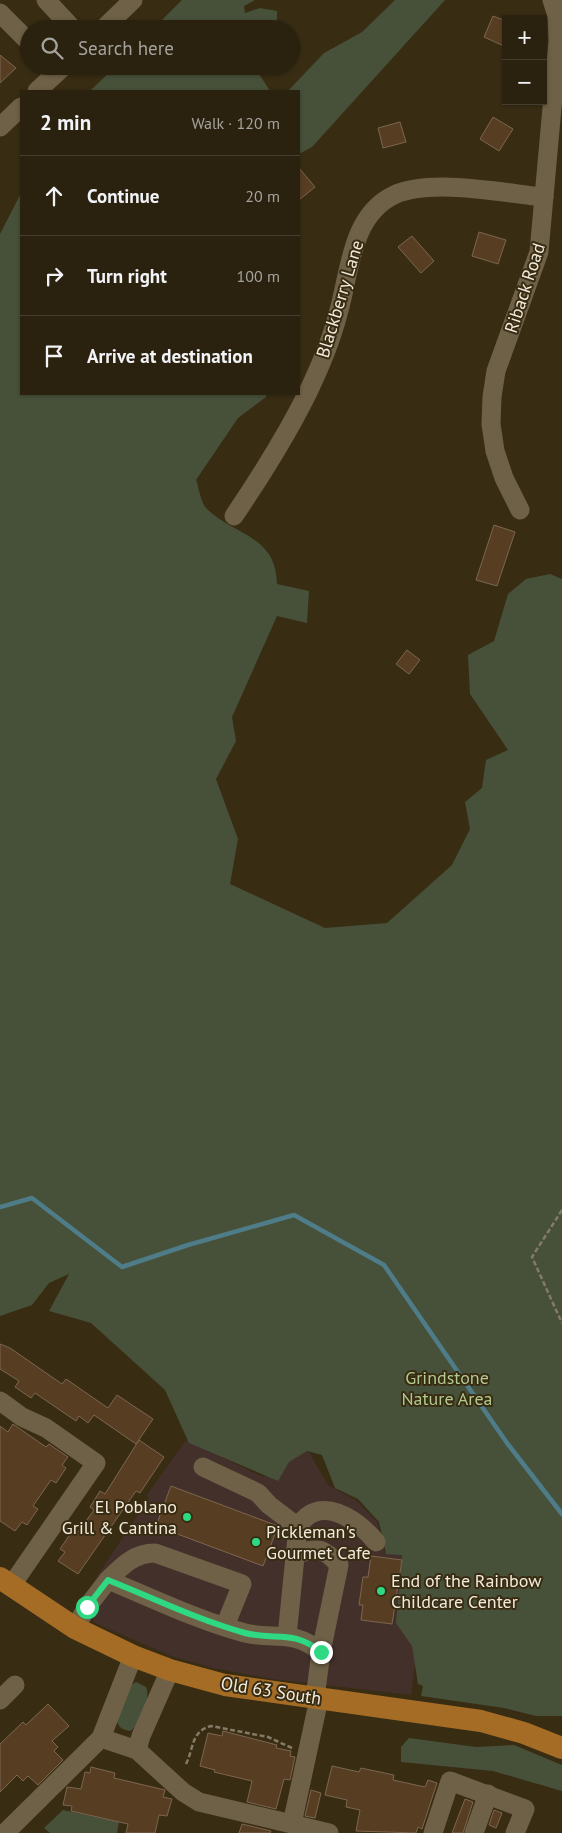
<!DOCTYPE html>
<html lang="en">
<head>
<meta charset="utf-8">
<style>
	body { margin:0; font-family:"PT Sans",sans-serif; background:#322917; color:#f1f3f6 }
	.controls { position:absolute; right:15px; top:15px; display:grid; overflow:hidden; border-radius:0px; box-shadow:0 1px 4px #0004 }
	.controls button { width:45px; height:45px; display:grid; place-items:center; padding:0; border:0; border-bottom:1px solid #463e2e; background:#2a210e; color:#f1f3f6; font:25px sans-serif }
	.stop { position:absolute; width:15px; height:15px; margin:-11px; border:4px solid #2fd883; border-radius:50%; background:#fff }
	.stop.end { background:#2fd883; border-color:#fff; box-shadow:0 1px 5px #0008 }
	.list { margin:0; padding:0; list-style:none }
	h2 { display:flex; justify-content:space-between; align-items:center; height:65px; margin:0; padding:0 20px; font-size:21px }
	h2 small { font-size:16px; font-weight:400; color:#a5a39e }
	.list li { display:grid; grid-template-columns:32px 1fr auto; gap:15px; align-items:center; box-sizing:border-box; height:80px; padding:0 20px; border-top:1px solid #463e2e }
	.list b { display:block; font-size:19px; white-space:nowrap }
	.list em { font-size:16px; font-style:normal; color:#a5a39e }
	.icon { flex:none; width:28px; height:28px; fill:none; stroke:currentColor; stroke-width:2; stroke-linecap:round; stroke-linejoin:round }
	.map { position:relative; flex:none; width:562px; height:1833px; overflow:hidden }
	.search { position:absolute; background:#2a210e; box-shadow:0 1px 4px #0004; left:20px; top:20px; width:280px; height:55px; display:flex; align-items:center; gap:12px; box-sizing:border-box; padding:0 18px; border-radius:28px; color:#a5a39e; font-size:19px }
	.panel { position:absolute; background:#2a210e; box-shadow:0 1px 4px #0004; left:20px; top:90px; width:280px; height:305px; border-radius:0px }
	.map>svg:first-child { display:block }
	.commercial { fill:#43302a }
	.green { fill:#47513a }
	.lines { fill:none; stroke-linecap:round; stroke-linejoin:round }
	.stream { stroke:#4f7c89; stroke-width:4.5 }
	.building { fill:#573e23; stroke:#7c6650 }
	.path { stroke:#857a65; stroke-width:2.5; stroke-dasharray:5 2.5; stroke-linecap:butt }
	.minor { stroke:#6f6147; stroke-width:19 }
	.major { stroke:#a56c26; stroke-width:22 }
	.route { stroke:#2fd883; stroke-width:6 }
	.poi-dot { fill:#2fd883; stroke:#382c13; stroke-width:2 }
	.labels { text-anchor:middle; stroke-width:4; stroke-linejoin:round; paint-order:stroke }
	.street-label { font-size:18px; fill:#f3ebdc; stroke:#382c13 }
	.park-label { font-size:18px; fill:#b1ca8f; stroke:#382c13 }
	.poi-label { font-size:18px; fill:#f3ebdc; stroke:#382c13; text-anchor:start }
</style>
</head>
<body>
<div class="map">
<svg width="562" height="1833" viewBox="0 0 562 1833">
	<rect width="100%" height="100%" fill="#382c13"/>
	<path class="commercial" d="M186 1440 263 1477 286 1457 306 1447 328 1485 357 1501 378 1523 385 1553 428 1557 411 1695 272 1679 213 1668 171 1656 95 1623 80 1602 149 1498 146 1496Z"/>
	<g class="green">
		<path d="M182 0H255L244 6 245 13 260 8 277 11V28L153 29Z"/>
		<path d="M395 0H445L312 147 299 154V91H288L324 53 362 32Z"/>
		<path d="M116 66H254L270 91H90Z"/>
		<path d="M21 184V394H266V397L238 418 196 480C199 488 201 504 207 509 235 536 276 535 277 584L309 591 307 623 277 616 232 717 236 741 216 779 238 839 230 884 325 928 387 923 452 865 470 829 465 802 482 788 486 760 508 750 470 694 468 655 494 641 508 594 526 579 550 574 562 579V1716H536L504 1708 421 1696 423 1686 418 1684 412 1646 396 1623 402 1555 386 1554 379 1522 358 1499 335 1488 322 1455 307 1451 289 1462 278 1481 189 1443 165 1390 91 1323 49 1311 69 1274 49 1283 32 1305 0 1316V234L20 195Z"/>
		<path d="M136 1682 146 1687C151 1698 141 1725 130 1731 123 1730 119 1728 117 1721L130 1686Z"/>
		<path d="M409 1738 476 1747 514 1745 562 1765V1791L493 1771 401 1762V1747Z"/>
		<path d="M63 1810 119 1822 117 1833H50L44 1828Z"/>
	</g>
	<g class="lines">
		<path class="stream" d="M0 1207 32 1198 122 1267 188 1245 294 1215 384 1265 507 1443 562 1514"/>
	</g>
	<g class="building">
		<path d="M493 16 506 21V47L484 37Z"/>
		<path d="M0 55 16 68 0 83Z"/>
		<path d="M493 117 513 129 499 151 480 139Z"/>
		<path d="M400 122 406 142 383 148 378 128Z"/>
		<path d="M299 168 315 187 299 200Z"/>
		<path d="M479 232 506 240 498 264 472 256Z"/>
		<path d="M412 236 434 261 421 273 398 247Z"/>
		<path d="M494 525 515 532 497 586 476 580Z"/>
		<path d="M407 650 420 660 409 674 396 664Z"/>
		<path d="M0 1344 10 1348 62 1384 66 1379 108 1408 117 1395 153 1419 136 1444 94 1415 88 1423 79 1416 76 1421 35 1393 31 1398 15 1387 19 1381 0 1369Z"/>
		<path d="M13 1424 46 1447 49 1444 68 1457 62 1465 66 1468 56 1483 51 1480 33 1506 38 1509 27 1525 22 1522 15 1531 0 1521V1426L8 1432Z"/>
		<path d="M139 1440 164 1457 140 1493 136 1491 78 1574 58 1561 65 1552 60 1549 71 1533 75 1536 94 1510 90 1507 100 1491 105 1494Z"/>
		<path d="M171 1486 278 1526 263 1566 156 1526Z"/>
		<path d="M371 1556 402 1560 392 1624 361 1620 363 1605H359L363 1577H368Z"/>
		<path d="M48 1704 69 1726 52 1741 58 1747 54 1751 63 1760 38 1785 28 1776 23 1781 17 1775 0 1792V1744L23 1722 26 1725Z"/>
		<path d="M223 1731 277 1745 276 1748 291 1751 290 1756 295 1757 290 1780 284 1779 276 1809 247 1802 252 1781 214 1772 215 1770 200 1766 208 1733 222 1736Z"/>
		<path d="M332 1766 359 1772 361 1768 394 1775 393 1780 425 1787 428 1780 437 1783 422 1829 418 1827 416 1833 356 1831 360 1810 346 1807 347 1800 325 1795Z"/>
		<path d="M91 1767 115 1773 114 1778 165 1790 163 1797 172 1799 167 1816 159 1815 155 1833H126L128 1824 71 1811 72 1806 63 1805 67 1787 81 1789 85 1772 90 1773Z"/>
		<path d="M311 1790 321 1793 315 1818 305 1816Z"/>
		<path d="M465 1799 473 1802 463 1833H452Z"/>
		<path d="M494 1810 502 1813 496 1828 489 1825Z"/>
		<path d="M242 1824 271 1831 270 1833H239Z"/>
	</g>
	<g class="lines">
		<g class="path">
			<path d="M562 1210 532 1257 562 1323"/>
			<path d="M186 1764C194 1748 191 1731 211 1726L268 1737 292 1748"/>
		</g>
		<g class="minor">
			<path d="M46 0 73 29"/>
			<path d="M0 13 29 42"/>
			<path d="M103 29 133 0"/>
			<path d="M37 91 64 66"/>
			<path d="M0 127 21 107"/>
			<path d="M520 510 504 478 495 451 491 424 492 397 496 371 539 252 558 41 557 16 552 0"/>
			<path d="M234 516C261 476 287 435 308 392 320 367 331 341 338 314 350 274 350 216 394 195 431 178 503 193 544 197"/>
			<path d="M0 1401 22 1417 46 1428 96 1463 11 1586"/>
			<path d="M203 1467 258 1493 269 1505 298 1527"/>
			<path d="M297 1554C319 1547 324 1548 339 1565L321 1652"/>
			<path d="M108 1580C122 1566 134 1553 155 1553L242 1584 225 1626"/>
			<path d="M75 1628 87 1607 108 1580C152 1598 199 1621 245 1633 275 1640 293 1629 321 1652L315 1698"/>
			<path d="M287 1636 298 1527C319 1492 358 1520 376 1542"/>
			<path d="M319 1699 292 1824 329 1833"/>
			<path d="M0 1700 15 1685"/>
			<path d="M101 1738 137 1750 183 1792 199 1802 292 1824"/>
			<path d="M137 1750 141 1736 170 1670"/>
			<path d="M5 1833 101 1738 133 1656"/>
			<path d="M433 1833 450 1781 525 1809 515 1833"/>
			<path d="M474 1833 488 1794"/>
		</g>
		<path class="major" d="M0 1578 75 1628 133 1656 170 1670 225 1685 481 1721 524 1733 562 1748"/>
	</g>
	<g class="lines">
		<path class="route" d="M87 1607 108 1580C153 1598 198 1620 245 1633 275 1641 293 1629 321 1652"/>
	</g>
	<g class="poi-dot">
		<circle cx="187" cy="1517" r="5"/>
		<circle cx="256" cy="1542" r="5"/>
		<circle cx="381" cy="1591" r="5"/>
	</g>
	<g class="labels">
		<g class="street-label">
			<text transform="translate(525 288) rotate(-72)" y="6">Riback Road</text>
			<text transform="translate(340 299) rotate(-73)" y="6">Blackberry Lane</text>
			<text transform="translate(271 1691) rotate(9)" y="6">Old 63 South</text>
		</g>
		<g class="park-label">
			<text x="447" y="1384">Grindstone<tspan x="447" dy="21">Nature Area</tspan></text>
		</g>
		<g class="poi-label">
			<text x="177" y="1513" text-anchor="end">El Poblano<tspan x="177" dy="21">Grill &amp; Cantina</tspan></text>
			<text x="266" y="1538">Pickleman's<tspan x="266" dy="21">Gourmet Cafe</tspan></text>
			<text x="391" y="1587">End of the Rainbow<tspan x="391" dy="21">Childcare Center</tspan></text>
		</g>
	</g>
</svg>
<div class="controls">
<button>+</button>
<button>−</button>
</div>
<div class="stop" style="left:87px;top:1607px"></div>
<div class="stop end" style="left:321px;top:1652px"></div>
<div class="search"><svg class="icon" aria-label="search" viewBox="0 0 24 24"><circle cx="10" cy="10" r="6"/><path d="M15 15l6 6"/></svg>Search here</div>
<section class="panel">
<h2>2 min<small>Walk · 120 m</small></h2>
<ul class="list">
<li><svg class="icon" aria-label="ahead" viewBox="0 0 24 24"><path d="M12 20V5M6 11l6-6 6 6"/></svg><div><b>Continue</b></div><em>20 m</em></li>
<li><svg class="icon" aria-label="right" viewBox="0 0 24 24"><path d="M7 20v-9h11M14 6l5 5-5 5"/></svg><div><b>Turn right</b></div><em>100 m</em></li>
<li><svg class="icon" aria-label="arrive" viewBox="0 0 24 24"><path d="M6 21V4h12l-3 4 3 4H6"/></svg><div><b>Arrive at destination</b></div></li>
</ul>
</section>
</div>
</body>
</html>
